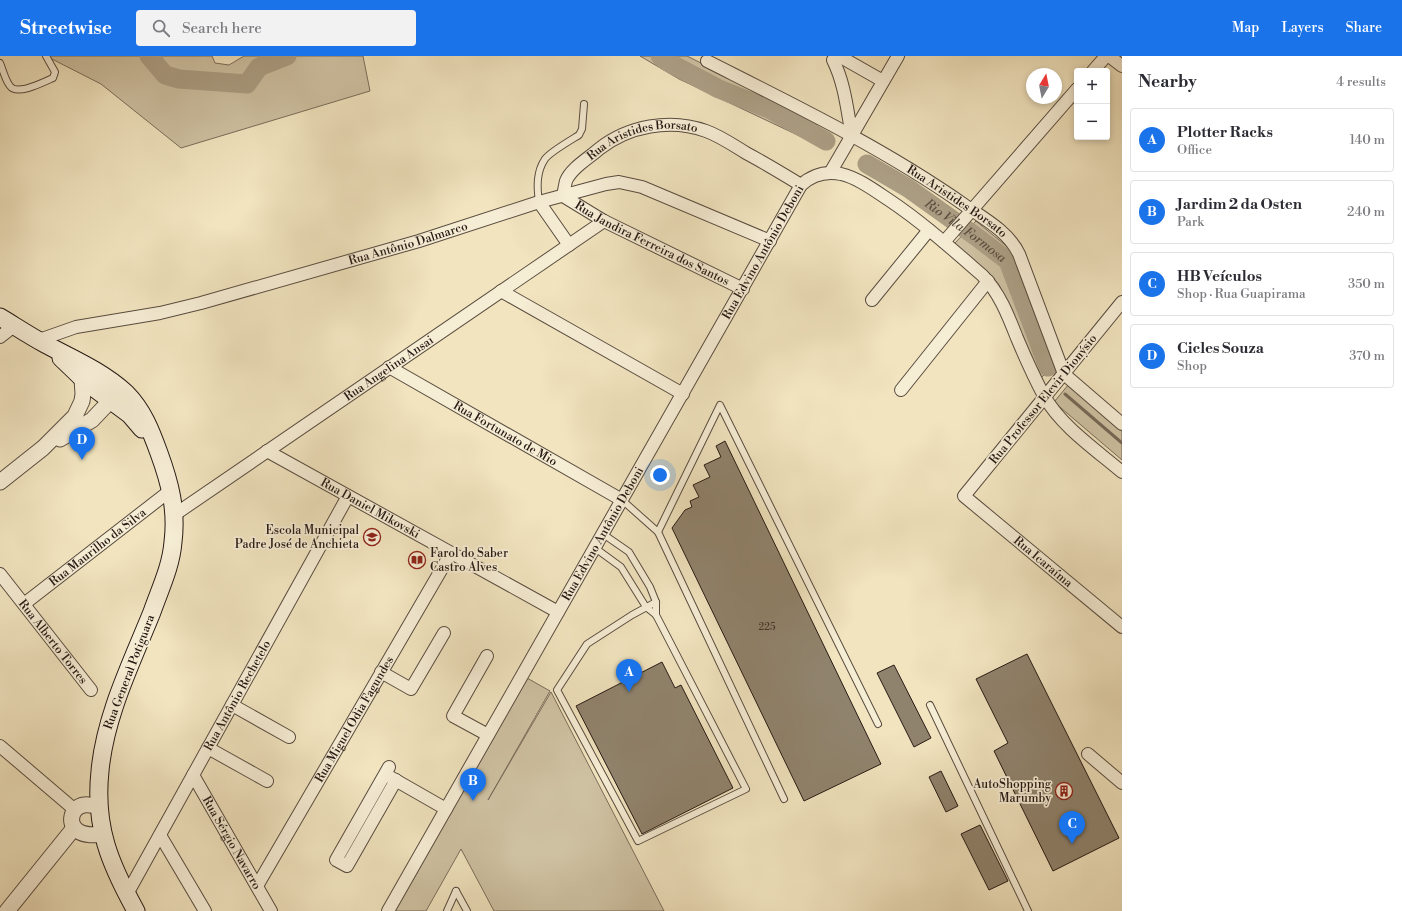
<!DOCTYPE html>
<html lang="en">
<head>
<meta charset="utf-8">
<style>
	body { margin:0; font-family:"Libre Bodoni",serif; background:#f2f2f3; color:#2b2b33 }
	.controls { position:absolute; right:12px; top:12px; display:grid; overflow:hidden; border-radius:4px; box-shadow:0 2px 6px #0003 }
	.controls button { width:36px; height:36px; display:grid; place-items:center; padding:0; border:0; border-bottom:1px solid #e1e1e2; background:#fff; color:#2b2b33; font:20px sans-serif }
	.compass { position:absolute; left:1026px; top:12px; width:36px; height:36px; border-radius:50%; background:#fff; box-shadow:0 2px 6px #0003; rotate:10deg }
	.you { position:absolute; left:660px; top:419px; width:14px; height:14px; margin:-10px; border:3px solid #fff; border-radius:50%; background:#1a73e8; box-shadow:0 0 0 6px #1a73e833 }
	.badge { display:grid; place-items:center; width:26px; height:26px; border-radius:50%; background:#1a73e8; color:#fff; font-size:13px; font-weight:700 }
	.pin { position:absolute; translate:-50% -33px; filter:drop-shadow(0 1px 2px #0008) }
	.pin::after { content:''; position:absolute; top:21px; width:14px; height:12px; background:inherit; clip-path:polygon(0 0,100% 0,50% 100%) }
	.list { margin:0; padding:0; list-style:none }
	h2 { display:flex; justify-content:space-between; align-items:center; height:52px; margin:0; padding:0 16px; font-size:17px }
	h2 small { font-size:13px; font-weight:400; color:#7c7c81 }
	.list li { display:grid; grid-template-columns:26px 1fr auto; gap:12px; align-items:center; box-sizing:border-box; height:64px; margin:0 8px 8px; padding:0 8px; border:1px solid #e1e1e2; border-radius:4px }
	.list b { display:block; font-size:15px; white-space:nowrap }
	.list p { margin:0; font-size:13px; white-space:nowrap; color:#7c7c81 }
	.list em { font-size:13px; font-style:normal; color:#7c7c81 }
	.icon { flex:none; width:22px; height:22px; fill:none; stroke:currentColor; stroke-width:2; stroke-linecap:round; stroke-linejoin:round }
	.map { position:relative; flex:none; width:1122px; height:855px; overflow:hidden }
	header { display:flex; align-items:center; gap:24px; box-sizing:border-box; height:56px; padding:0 20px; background:#1a73e8; color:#fff }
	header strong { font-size:19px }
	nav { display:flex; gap:22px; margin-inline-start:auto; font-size:14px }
	.search { width:280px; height:36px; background:#f2f2f3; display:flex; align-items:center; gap:10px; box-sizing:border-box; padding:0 14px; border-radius:4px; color:#7c7c81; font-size:15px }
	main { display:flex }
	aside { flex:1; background:#fff }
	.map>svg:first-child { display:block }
	.green { fill:#cec1a2; stroke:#7a6d5b }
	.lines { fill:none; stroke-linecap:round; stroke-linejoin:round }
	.stream { stroke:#766958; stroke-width:3 }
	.river { stroke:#ac9f85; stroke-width:19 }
	.building { fill:#90836d; stroke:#261914 }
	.service-casing { stroke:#594c3f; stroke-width:8 }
	.minor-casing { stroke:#594c3f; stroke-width:14 }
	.tertiary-casing { stroke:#594c3f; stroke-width:17 }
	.secondary-casing { stroke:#261914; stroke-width:19 }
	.service { stroke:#f6edd5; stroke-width:6 }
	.minor { stroke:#f6edd5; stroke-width:12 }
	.tertiary { stroke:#f6edd5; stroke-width:15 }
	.secondary { stroke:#f6edd5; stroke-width:17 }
	.labels { text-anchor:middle; stroke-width:3.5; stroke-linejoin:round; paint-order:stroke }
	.number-label { font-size:10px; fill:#40342a }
	.street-label { font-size:12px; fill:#261914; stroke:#f6edd5 }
	.poi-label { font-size:12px; fill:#261914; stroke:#f6edd5; text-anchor:end }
	.water-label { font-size:13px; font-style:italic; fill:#5c4f41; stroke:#f6edd5 }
</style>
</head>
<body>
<header>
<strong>Streetwise</strong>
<div class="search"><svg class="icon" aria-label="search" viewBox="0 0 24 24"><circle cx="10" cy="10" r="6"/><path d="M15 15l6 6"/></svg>Search here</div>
<nav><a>Map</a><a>Layers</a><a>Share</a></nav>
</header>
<main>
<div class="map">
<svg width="1122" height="855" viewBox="0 0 1122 855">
	<rect width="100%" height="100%" fill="#f1e4bf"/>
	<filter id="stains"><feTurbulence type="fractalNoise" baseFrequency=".005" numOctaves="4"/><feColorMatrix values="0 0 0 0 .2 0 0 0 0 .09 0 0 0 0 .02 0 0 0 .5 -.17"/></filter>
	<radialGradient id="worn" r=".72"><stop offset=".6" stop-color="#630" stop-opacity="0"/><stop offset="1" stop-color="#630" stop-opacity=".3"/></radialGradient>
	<g class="green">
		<path d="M46 0H212L215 7 229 9 244 0H363L370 35 181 92 101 28Z"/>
		<path d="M640 0H687L819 66 806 83 679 23Z"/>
		<path d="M976 165 1010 193 1056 306 1041 322 999 229 992 220 954 188Z"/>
		<path d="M1069 328 1122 375V404L1054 346Z"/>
		<path d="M527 622 550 635 488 744 551 636 664 855H494L461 793 426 855H395Z"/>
	</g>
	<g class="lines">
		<path class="stream" d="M1065 338 1122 387"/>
		<g class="river">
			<path d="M149 0 165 19 179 23 247 28 259 11 287 0"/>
			<path d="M660 0 666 5 719 33 769 53 826 85"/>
			<path id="s1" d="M867 108 908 132 978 182 1008 205 1048 311"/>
		</g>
	</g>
	<g class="building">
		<path d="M725 385 881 708 804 745 672 472 685 454 692 451 690 445 699 441 693 429 710 421 704 409 721 401 716 390Z"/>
		<path d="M1027 598 1119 782 1053 815 994 695 1008 687 976 623Z"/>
		<path d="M662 606 675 632 681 629 733 732 642 778 576 650Z"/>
		<path d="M894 609 931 682 914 691 877 617Z"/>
		<path d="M941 715 958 750 946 756 929 721Z"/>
		<path d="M980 769 1008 825 989 834 961 778Z"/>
	</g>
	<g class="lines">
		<g class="service-casing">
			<g id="service">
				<path d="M0 7C3 14 5 24 10 30 17 40 44 26 53 22L55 16 46 0"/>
				<path d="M539 146C537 132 536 116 545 103 550 96 571 84 579 79L582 73 584 48"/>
				<path d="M622 444 658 476 720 349 878 668"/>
				<path d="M658 476 784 743"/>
				<path d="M603 478 629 496 650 531 656 546V559"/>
				<path d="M595 492 621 511 646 551 656 559 746 733 638 785 557 634 587 588 632 559 656 546"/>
				<path d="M930 649 1028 855"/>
				<path d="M456 835 467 855"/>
				<path d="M447 855 456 835"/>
			</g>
		</g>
		<g class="minor-casing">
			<g id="minor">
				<path d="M839 0 883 25"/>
				<path d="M1109 0 1122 10"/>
				<path d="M833 4C845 28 847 54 852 80"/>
				<path id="s2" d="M707 5C794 49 883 92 963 148 983 162 1008 175 1019 198L1064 318 1122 368"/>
				<path d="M1093 15 1106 0"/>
				<path d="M830 117 898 0"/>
				<path id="s3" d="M563 140C564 135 565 129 566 125 571 112 589 102 599 93 628 70 670 62 706 75 720 80 733 89 746 97 765 107 783 118 801 129"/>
				<path id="s4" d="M563 140 604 165 743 233"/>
				<path d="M539 146 569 189"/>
				<path d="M944 186 1077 33"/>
				<path d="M501 235 683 338"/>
				<path d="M872 244 929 174"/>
				<path id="s5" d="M1122 246 964 440 1122 571"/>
				<path d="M0 281 14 270"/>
				<path id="s6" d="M39 284 76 271 160 257 201 247 419 185 539 146 606 128 619 126 642 131 770 185"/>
				<path id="s7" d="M389 311 622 444"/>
				<path d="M901 334 988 225"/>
				<path id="s8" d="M267 395 558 556"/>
				<path id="s9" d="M174 459 604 165"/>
				<path id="s10" d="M0 518 91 634"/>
				<path id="s11" d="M24 548 171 434"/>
				<path d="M487 600 453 660 488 679"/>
				<path d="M381 616 411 633 444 577"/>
				<path d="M232 649 289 681"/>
				<path d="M0 690 75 754"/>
				<path d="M208 692 267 725"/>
				<path d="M1088 698 1122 727"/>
				<path d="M389 711 336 804 347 810 396 724"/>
				<path id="s12" d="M193 719 271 855"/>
				<path d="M390 721 446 753"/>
				<path d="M160 779 205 855"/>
				<path id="s13" d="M257 830 451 497"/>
				<path id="s14" d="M127 838 348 440"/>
				<path id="s15" d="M388 855 801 129C812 119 826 115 841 118 858 122 874 134 889 144 922 166 952 193 982 219 999 236 1008 259 1017 282 1025 301 1034 321 1044 340 1062 371 1095 393 1122 416"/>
			</g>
		</g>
		<g class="tertiary-casing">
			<g id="tertiary">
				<path d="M60 383 92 364 111 344"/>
				<path d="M0 426 43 392 75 360 82 345 83 338 82 323"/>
				<path d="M100 751C95 750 89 748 84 749 71 751 67 768 78 775 85 780 95 779 103 778"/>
				<path d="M7 855 74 772"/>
			</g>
		</g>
		<g class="secondary-casing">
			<g id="secondary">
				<path d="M0 261C15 270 30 280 45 288 73 303 102 315 126 337 143 354 151 375 159 397 170 427 177 454 173 486 171 511 160 533 152 556 131 608 105 660 100 715 94 771 110 808 136 855"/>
				<path d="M61 302 87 327 130 359 142 373"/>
			</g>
		</g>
		<use href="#service" class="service"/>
		<use href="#minor" class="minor"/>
		<use href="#tertiary" class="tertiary"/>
		<use href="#secondary" class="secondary"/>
	</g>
	<defs>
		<g id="school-ring" transform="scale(0.9)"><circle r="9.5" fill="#f6edd5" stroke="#8f2418" stroke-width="1.5"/><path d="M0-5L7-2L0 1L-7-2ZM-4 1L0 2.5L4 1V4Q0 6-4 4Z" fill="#8f2418"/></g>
		<g id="library-ring" transform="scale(0.9)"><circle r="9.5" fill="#f6edd5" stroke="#8f2418" stroke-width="1.5"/><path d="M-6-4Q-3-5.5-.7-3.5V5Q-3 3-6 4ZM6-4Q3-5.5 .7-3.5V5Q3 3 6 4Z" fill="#8f2418"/></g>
		<g id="building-ring" transform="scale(0.9)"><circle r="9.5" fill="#f6edd5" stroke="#8f2418" stroke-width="1.5"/><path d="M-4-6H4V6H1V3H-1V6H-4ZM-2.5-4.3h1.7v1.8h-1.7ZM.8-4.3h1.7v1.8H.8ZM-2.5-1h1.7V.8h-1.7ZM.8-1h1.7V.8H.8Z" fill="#8f2418"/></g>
	</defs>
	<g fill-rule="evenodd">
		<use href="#school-ring" x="372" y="481"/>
		<use href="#library-ring" x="417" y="504"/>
		<use href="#building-ring" x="1064" y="735"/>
	</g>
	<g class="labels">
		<g class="number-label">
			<text x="767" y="574">225</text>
		</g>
		<g class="street-label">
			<text dy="4" stroke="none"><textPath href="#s3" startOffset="107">Rua Aristides Borsato</textPath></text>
			<text dy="4" stroke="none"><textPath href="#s2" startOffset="287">Rua Aristides Borsato</textPath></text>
			<text dy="4" stroke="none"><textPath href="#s4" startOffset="101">Rua Jandira Ferreira dos Santos</textPath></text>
			<text dy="4" stroke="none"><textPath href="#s6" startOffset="382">Rua Antônio Dalmarco</textPath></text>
			<text dy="4" stroke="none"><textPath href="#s15" startOffset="758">Rua Edvino Antônio Deboni</textPath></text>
			<text dy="4" stroke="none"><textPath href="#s9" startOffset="260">Rua Angelina Ansai</textPath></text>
			<text transform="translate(1043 343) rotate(-51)" y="4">Rua Professor Elevir Dionýsio</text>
			<text dy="4" stroke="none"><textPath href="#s7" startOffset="134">Rua Fortunato de Mio</textPath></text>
			<text dy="4" stroke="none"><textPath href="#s8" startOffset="118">Rua Daniel Mikovski</textPath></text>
			<text dy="4" stroke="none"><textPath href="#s15" startOffset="434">Rua Edvino Antônio Deboni</textPath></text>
			<text dy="4" stroke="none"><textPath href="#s11" startOffset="93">Rua Maurilho da Silva</textPath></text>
			<text dy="4" stroke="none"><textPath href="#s5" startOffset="353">Rua Icaraíma</textPath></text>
			<text dy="4" stroke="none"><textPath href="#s10" startOffset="86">Rua Alberto Torres</textPath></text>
			<text transform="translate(129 616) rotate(-69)" y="4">Rua General Potiguara</text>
			<text dy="4" stroke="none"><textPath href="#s14" startOffset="227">Rua Antônio Rechetelo</textPath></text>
			<text dy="4" stroke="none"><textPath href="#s13" startOffset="193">Rua Miguel Odia Fagundes</textPath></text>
			<text dy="4" stroke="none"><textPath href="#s12" startOffset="78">Rua Sérgio Navarro</textPath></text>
		</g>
		<g class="poi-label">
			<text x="359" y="478">Escola Municipal<tspan x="359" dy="14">Padre José de Anchieta</tspan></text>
			<text x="430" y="501" text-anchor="start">Farol do Saber<tspan x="430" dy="14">Castro Alves</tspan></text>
			<text x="1051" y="732">AutoShopping<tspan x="1051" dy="14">Marumby</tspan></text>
		</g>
		<g class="water-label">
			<text dy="5" stroke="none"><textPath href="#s1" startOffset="119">Rio Vila Formosa</textPath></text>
		</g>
	</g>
	<rect width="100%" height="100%" filter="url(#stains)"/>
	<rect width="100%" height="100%" fill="url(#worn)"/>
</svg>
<div class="controls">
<button>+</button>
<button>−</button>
</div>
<svg class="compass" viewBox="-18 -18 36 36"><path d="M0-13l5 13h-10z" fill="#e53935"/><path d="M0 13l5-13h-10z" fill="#7c7c81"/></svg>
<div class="you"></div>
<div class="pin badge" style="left:629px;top:636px">A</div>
<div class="pin badge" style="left:473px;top:745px">B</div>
<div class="pin badge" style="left:1072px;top:788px">C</div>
<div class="pin badge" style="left:82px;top:404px">D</div>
</div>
<aside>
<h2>Nearby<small>4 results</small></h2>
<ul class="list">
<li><span class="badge">A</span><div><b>Plotter Racks</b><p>Office</p></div><em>140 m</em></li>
<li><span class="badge">B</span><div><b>Jardim 2 da Osten</b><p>Park</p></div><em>240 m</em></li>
<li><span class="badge">C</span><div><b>HB Veículos</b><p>Shop · Rua Guapirama</p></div><em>350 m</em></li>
<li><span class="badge">D</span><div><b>Cicles Souza</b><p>Shop</p></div><em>370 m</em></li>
</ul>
</aside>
</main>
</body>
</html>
